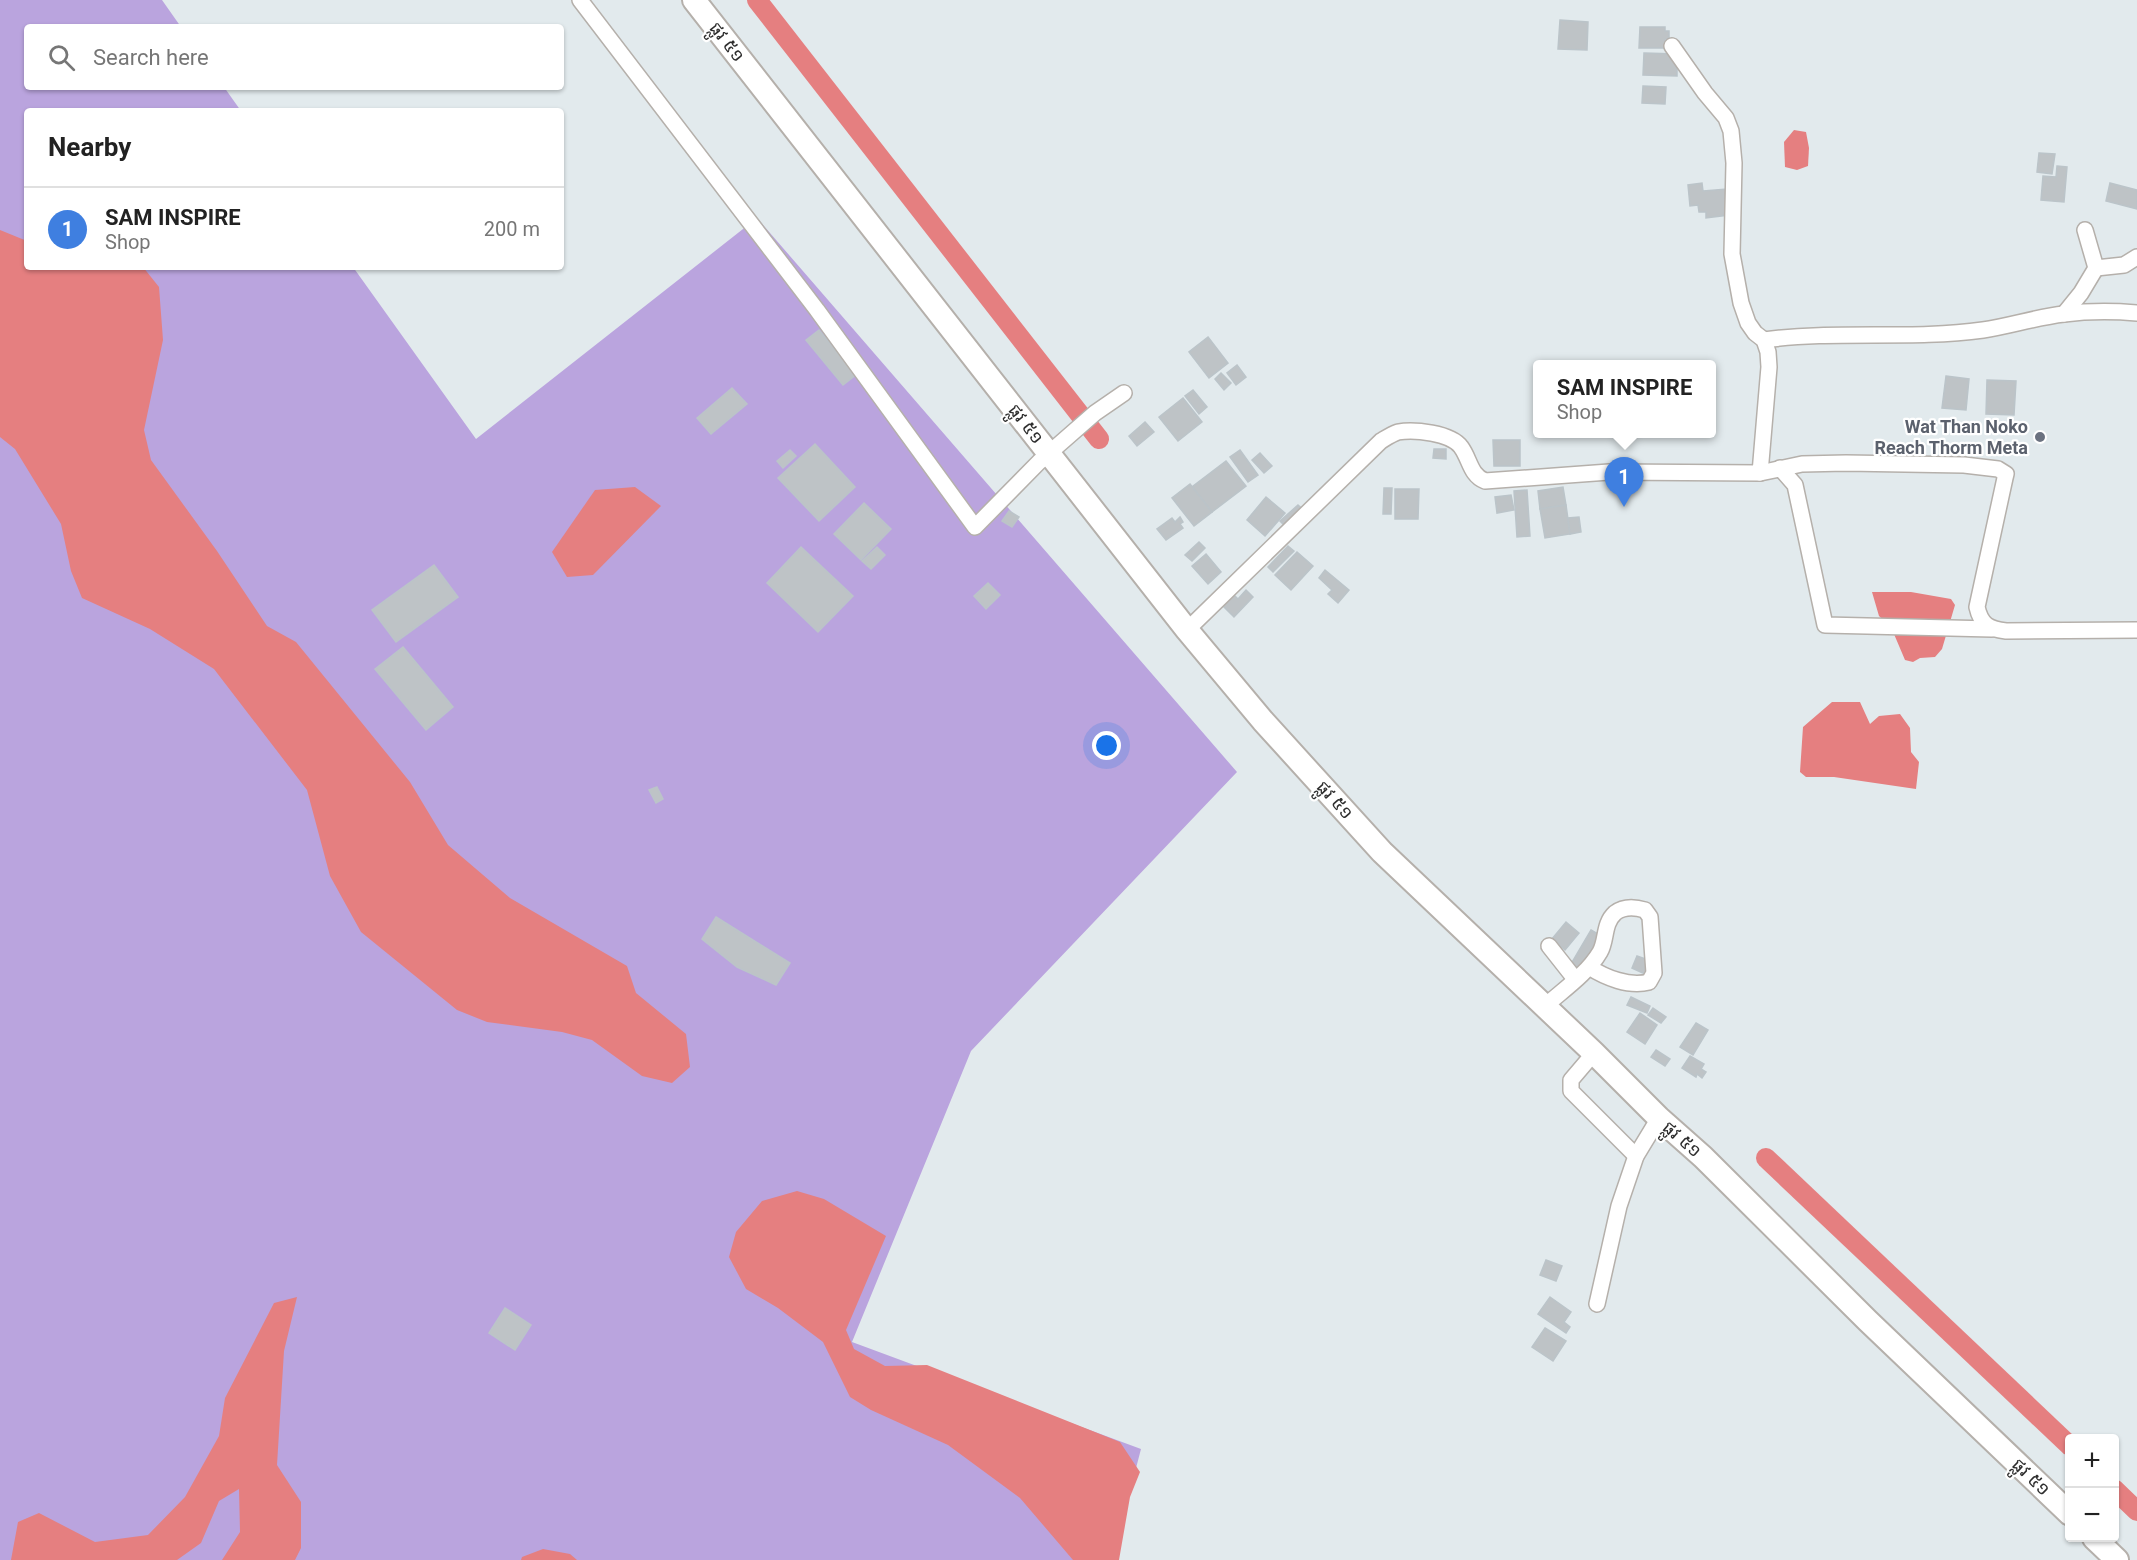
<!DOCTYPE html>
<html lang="en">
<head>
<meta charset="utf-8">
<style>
	body { margin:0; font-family:Roboto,"Noto Sans Khmer",sans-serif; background:#f6f6f6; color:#222 }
	.controls { position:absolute; right:18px; bottom:18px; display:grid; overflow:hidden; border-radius:6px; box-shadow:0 2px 4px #0004 }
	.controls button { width:54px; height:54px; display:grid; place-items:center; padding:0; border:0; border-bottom:2px solid #e0e0e0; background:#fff; color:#222; font:30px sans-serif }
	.you { position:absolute; left:1107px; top:746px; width:21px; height:21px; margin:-15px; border:4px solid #fff; border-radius:50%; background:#1a73e8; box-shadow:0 0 0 9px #1a73e833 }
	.badge { display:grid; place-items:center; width:39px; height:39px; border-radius:50%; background:#1a73e8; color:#fff; font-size:20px; font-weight:700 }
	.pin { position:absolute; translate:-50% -50px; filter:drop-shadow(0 2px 3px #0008) }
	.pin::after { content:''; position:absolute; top:32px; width:21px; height:18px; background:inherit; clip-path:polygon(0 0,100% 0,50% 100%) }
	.popup { position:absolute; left:1533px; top:360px; width:183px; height:78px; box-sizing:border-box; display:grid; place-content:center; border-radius:6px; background:#fff; filter:drop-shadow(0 2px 4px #0005); font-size:20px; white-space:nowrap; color:#767676 }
	.popup b { font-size:22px; color:#222 }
	.popup::after { content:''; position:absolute; left:50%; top:100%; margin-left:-12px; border:12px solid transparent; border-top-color:#fff }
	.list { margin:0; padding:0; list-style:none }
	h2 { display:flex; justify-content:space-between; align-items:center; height:78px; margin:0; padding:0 24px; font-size:26px }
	h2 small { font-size:20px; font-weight:400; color:#767676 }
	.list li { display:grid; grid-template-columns:39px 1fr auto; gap:18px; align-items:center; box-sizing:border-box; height:84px; padding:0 24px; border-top:2px solid #e0e0e0 }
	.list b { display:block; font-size:22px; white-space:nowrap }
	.list p { margin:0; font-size:20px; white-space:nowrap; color:#767676 }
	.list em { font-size:20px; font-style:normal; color:#767676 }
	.icon { flex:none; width:33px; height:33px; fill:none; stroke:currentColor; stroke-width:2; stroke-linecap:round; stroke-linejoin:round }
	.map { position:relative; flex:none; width:2137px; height:1560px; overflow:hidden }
	.search { position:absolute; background:#fff; box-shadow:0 2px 4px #0004; left:24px; top:24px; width:540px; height:66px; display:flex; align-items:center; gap:15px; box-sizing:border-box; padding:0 21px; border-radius:6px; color:#767676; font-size:22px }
	.panel { position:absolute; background:#fff; box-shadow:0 2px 4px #0004; left:24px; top:108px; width:540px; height:162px; border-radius:6px }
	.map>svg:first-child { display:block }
	.green { fill:#baa4de }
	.water { fill:#e57f80 }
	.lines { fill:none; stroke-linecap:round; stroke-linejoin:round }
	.canal { stroke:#e57f80; stroke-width:20 }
	.building { fill:#bec3c6; stroke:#bbc4c9; stroke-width:1.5 }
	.minor-casing { stroke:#b5b0ab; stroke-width:18 }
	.secondary-casing { stroke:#b5b0ab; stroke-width:26 }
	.minor { stroke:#fff; stroke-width:15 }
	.secondary { stroke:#fff; stroke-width:22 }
	.worship-dot { fill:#6b7280; stroke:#fff; stroke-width:2 }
	.labels { text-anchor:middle; stroke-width:4.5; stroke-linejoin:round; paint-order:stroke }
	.street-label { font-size:18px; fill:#2e2e2e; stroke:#fff }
	.worship-label { font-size:18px; font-weight:bold; fill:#5b616d; stroke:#fff; text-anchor:end }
</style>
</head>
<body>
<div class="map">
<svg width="2137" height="1560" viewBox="0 0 2137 1560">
	<rect width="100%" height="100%" fill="#e2eaed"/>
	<path class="green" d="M0 0H162L181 27H27V87H224L241 111H27V267H353L476 439 757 218 1237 772 971 1051 852 1342 1141 1449 1112 1560H0Z"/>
	<g class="water">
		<path d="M1794 130 1806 132 1809 148 1808 166 1797 170 1785 167 1784 142Z"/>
		<path d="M0 230 27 241V267H143L159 287 163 340 144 430 151 460 217 551 267 626 296 642 410 782 448 845 510 898 627 966 636 993 686 1034 690 1067 672 1083 642 1076 592 1040 562 1032 487 1022 457 1010 361 932 330 876 307 790 214 669 150 629 82 598 71 571 61 524 15 449 0 437Z"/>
		<path d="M635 487 661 506 593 575 567 577 552 552 595 490Z"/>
		<path d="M1872 592H1911L1951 599 1955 605 1942 649 1935 657 1920 658 1913 662 1905 660 1891 627 1879 616Z"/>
		<path d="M1832 702H1860L1870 724 1879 716 1900 714 1910 728 1911 752 1919 762 1916 789 1834 777H1806L1800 772 1803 727Z"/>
		<path d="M797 1191 824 1199 886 1236 846 1330 854 1349 885 1366 927 1365 1120 1442 1140 1472 1130 1497 1119 1560H1073L1020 1498 948 1445 871 1410 850 1397 823 1342 778 1308 746 1289 729 1257 736 1232 762 1201Z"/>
		<path d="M297 1297 284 1351 277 1465 301 1502V1548L295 1560H222L240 1532 239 1489 219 1501 201 1543 177 1560H11L18 1522 39 1513 95 1542 148 1535 185 1497 219 1436 225 1398 274 1303Z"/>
		<path d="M543 1549 570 1554 577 1560H521L522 1557Z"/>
	</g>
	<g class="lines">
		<g class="canal">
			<path d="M757 0 1099 439"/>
			<path d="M1766 1158 2070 1446"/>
			<path d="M2114 1489 2137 1511"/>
		</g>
	</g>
	<g class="building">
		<path d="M1560 20 1588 22 1587 50 1558 49Z"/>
		<path d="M1640 27H1665V31H1669V39H1665V48H1639Z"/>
		<path d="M1644 53 1677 54V76L1643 75Z"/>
		<path d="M1643 86 1666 87 1665 104 1642 103Z"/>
		<path d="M2039 153 2055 154 2052 174 2037 172Z"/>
		<path d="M2057 166 2067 167 2064 202 2041 200 2043 176 2056 177Z"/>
		<path d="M1702 183 1703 191 1727 189 1729 215 1706 218V212H1699L1698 205 1690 206 1688 185Z"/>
		<path d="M2110 183 2137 190V209L2106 201Z"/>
		<path d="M819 330 856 375 843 385 806 340Z"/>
		<path d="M1208 337 1228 363 1209 378 1189 352Z"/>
		<path d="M1237 365 1246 377 1236 385 1227 373Z"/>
		<path d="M1221 373 1231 383 1224 390 1215 379Z"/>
		<path d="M1946 376 1969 379 1966 410 1942 408Z"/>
		<path d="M1987 380 2016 381 2014 415 1986 414Z"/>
		<path d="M732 388 747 404 711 434 697 418Z"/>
		<path d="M1193 390 1207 407 1199 414 1185 396Z"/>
		<path d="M1183 398 1202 422 1178 441 1159 417Z"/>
		<path d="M1145 422 1154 432 1137 446 1129 436Z"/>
		<path d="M1493 440H1520V466H1494Z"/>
		<path d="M815 444 855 487 819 521 778 478Z"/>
		<path d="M1434 449H1446V459L1433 458Z"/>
		<path d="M790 450 796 456 783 468 777 461Z"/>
		<path d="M1240 450 1258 475 1248 482 1230 457Z"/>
		<path d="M1260 453 1272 466 1264 473 1252 460Z"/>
		<path d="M1226 461 1246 486 1212 512 1192 487Z"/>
		<path d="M1190 484 1212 512 1194 526 1172 498Z"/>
		<path d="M1563 487 1566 505 1540 509 1538 491Z"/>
		<path d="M1384 488H1392L1391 514H1383Z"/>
		<path d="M1395 489H1419L1418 519H1395Z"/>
		<path d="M1527 490 1530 536 1517 537 1514 491Z"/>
		<path d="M1511 495 1514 510 1497 513 1495 497Z"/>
		<path d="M1266 497 1285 513 1265 536 1247 520Z"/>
		<path d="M864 503 891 529 861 560 834 534Z"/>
		<path d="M1298 505 1306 512 1288 529 1280 521Z"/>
		<path d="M1566 505 1570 534 1545 538 1540 509Z"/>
		<path d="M1009 511 1019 517 1012 527 1002 521Z"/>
		<path d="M1180 517 1183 522 1180 524 1183 528 1166 540 1157 529 1172 518 1175 522Z"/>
		<path d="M1579 517 1581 532 1570 534 1568 518Z"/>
		<path d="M1199 542 1205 548 1192 561 1185 555Z"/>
		<path d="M1288 546 1294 551 1273 572 1268 567Z"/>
		<path d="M801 547 853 596 818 632 767 583Z"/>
		<path d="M877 547 885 555 871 569 862 561Z"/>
		<path d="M1297 552 1313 566 1291 590 1275 575Z"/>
		<path d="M1206 554 1221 572 1208 584 1192 566Z"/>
		<path d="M434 565 458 597 396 642 372 610Z"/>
		<path d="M1325 570 1349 590 1338 603 1328 594 1332 590 1319 578Z"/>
		<path d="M988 583 1000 595 986 609 974 596Z"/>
		<path d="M1246 590 1253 597 1234 617 1223 606 1234 595 1238 599Z"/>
		<path d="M403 647 453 707 426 730 375 669Z"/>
		<path d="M657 787 663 799 656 803 649 790Z"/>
		<path d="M716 917 790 963 776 985 737 967 702 939Z"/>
		<path d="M1566 922 1579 933 1565 950 1552 939Z"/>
		<path d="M1591 930 1603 937 1581 970 1571 964Z"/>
		<path d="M1637 956 1651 961 1645 974 1632 968Z"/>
		<path d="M1631 997 1650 1006 1647 1013 1627 1005Z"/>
		<path d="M1653 1008 1666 1017 1661 1023 1648 1015Z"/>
		<path d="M1640 1013 1657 1025 1645 1044 1627 1032Z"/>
		<path d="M1696 1023 1708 1030 1693 1055 1680 1047Z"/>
		<path d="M1656 1050 1670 1059 1665 1066 1651 1057Z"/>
		<path d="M1690 1056 1704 1064 1701 1069 1706 1072 1702 1078 1697 1074 1696 1077 1682 1068Z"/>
		<path d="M1546 1260 1562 1266 1556 1281 1540 1275Z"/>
		<path d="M1550 1297 1571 1312 1564 1322 1570 1327 1566 1333 1538 1314Z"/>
		<path d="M505 1308 531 1325 515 1350 489 1333Z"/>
		<path d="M1545 1328 1566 1341 1553 1361 1532 1347Z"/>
	</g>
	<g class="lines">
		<g class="minor-casing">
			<g id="minor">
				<path d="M580 0 817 310 975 527 1039 462 1095 413 1124 393"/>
				<path d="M2096 268 2124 265 2137 257"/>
				<path d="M2064 314 2081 293 2096 268 2085 230"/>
				<path d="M1764 340C1837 330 1911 340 1983 330 2010 326 2037 317 2064 314 2088 311 2113 311 2137 313"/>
				<path d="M1780 468 1795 485 1825 625 1992 629"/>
				<path d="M1760 473 1802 464 1846 463 1964 465 1998 469 2006 474 2005 478 1977 607C1981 625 1989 629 2006 631L2137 630"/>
				<path d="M1187 630 1381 441C1386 438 1392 434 1398 432 1414 429 1451 433 1461 447 1470 459 1470 475 1485 481L1609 472 1760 473 1769 367 1768 352 1764 340 1755 333 1748 323 1741 303 1732 254 1734 163 1731 131 1726 118 1705 93 1672 46"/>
				<path d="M1549 946 1575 979"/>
				<path d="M1544 1007C1563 990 1587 974 1600 952 1607 940 1603 924 1615 913 1624 906 1635 907 1645 910L1650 917 1654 973 1649 982C1629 987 1606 978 1589 967"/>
				<path d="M1594 1053 1571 1080V1091L1636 1156"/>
				<path d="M1597 1304 1619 1206 1636 1156 1659 1118"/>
			</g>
		</g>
		<g class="secondary-casing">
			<g id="secondary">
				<path d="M694 0 1187 630 1263 721 1382 852 1594 1053 1659 1118 1703 1157 1868 1321 2070 1514"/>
				<path d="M2094 1538 2117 1560"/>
			</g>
		</g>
		<use href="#minor" class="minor"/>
		<use href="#secondary" class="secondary"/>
	</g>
	<circle class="worship-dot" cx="2040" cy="437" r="6"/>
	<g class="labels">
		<g class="street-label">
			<text transform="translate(727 42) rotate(52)" y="6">ផ្លូវ ៥១</text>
			<text transform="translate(1026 424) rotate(52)" y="6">ផ្លូវ ៥១</text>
			<text transform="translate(1335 800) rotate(48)" y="6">ផ្លូវ ៥១</text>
			<text transform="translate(1682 1139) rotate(41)" y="6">ផ្លូវ ៥១</text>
			<text transform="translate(2031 1477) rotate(44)" y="6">ផ្លូវ ៥១</text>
		</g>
		<g class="worship-label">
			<text x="2028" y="433">Wat Than Noko<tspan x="2028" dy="21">Reach Thorm Meta</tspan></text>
		</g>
	</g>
</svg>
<div class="controls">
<button>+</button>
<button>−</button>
</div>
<div class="you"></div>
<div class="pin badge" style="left:1624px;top:507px;background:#3f7fe0">1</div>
<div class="popup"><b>SAM INSPIRE</b>Shop</div>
<div class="search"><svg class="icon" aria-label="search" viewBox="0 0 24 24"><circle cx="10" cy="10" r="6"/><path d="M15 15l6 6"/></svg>Search here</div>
<section class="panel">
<h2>Nearby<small></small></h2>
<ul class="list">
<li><span class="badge" style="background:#3f7fe0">1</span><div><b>SAM INSPIRE</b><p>Shop</p></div><em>200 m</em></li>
</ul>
</section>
</div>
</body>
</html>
